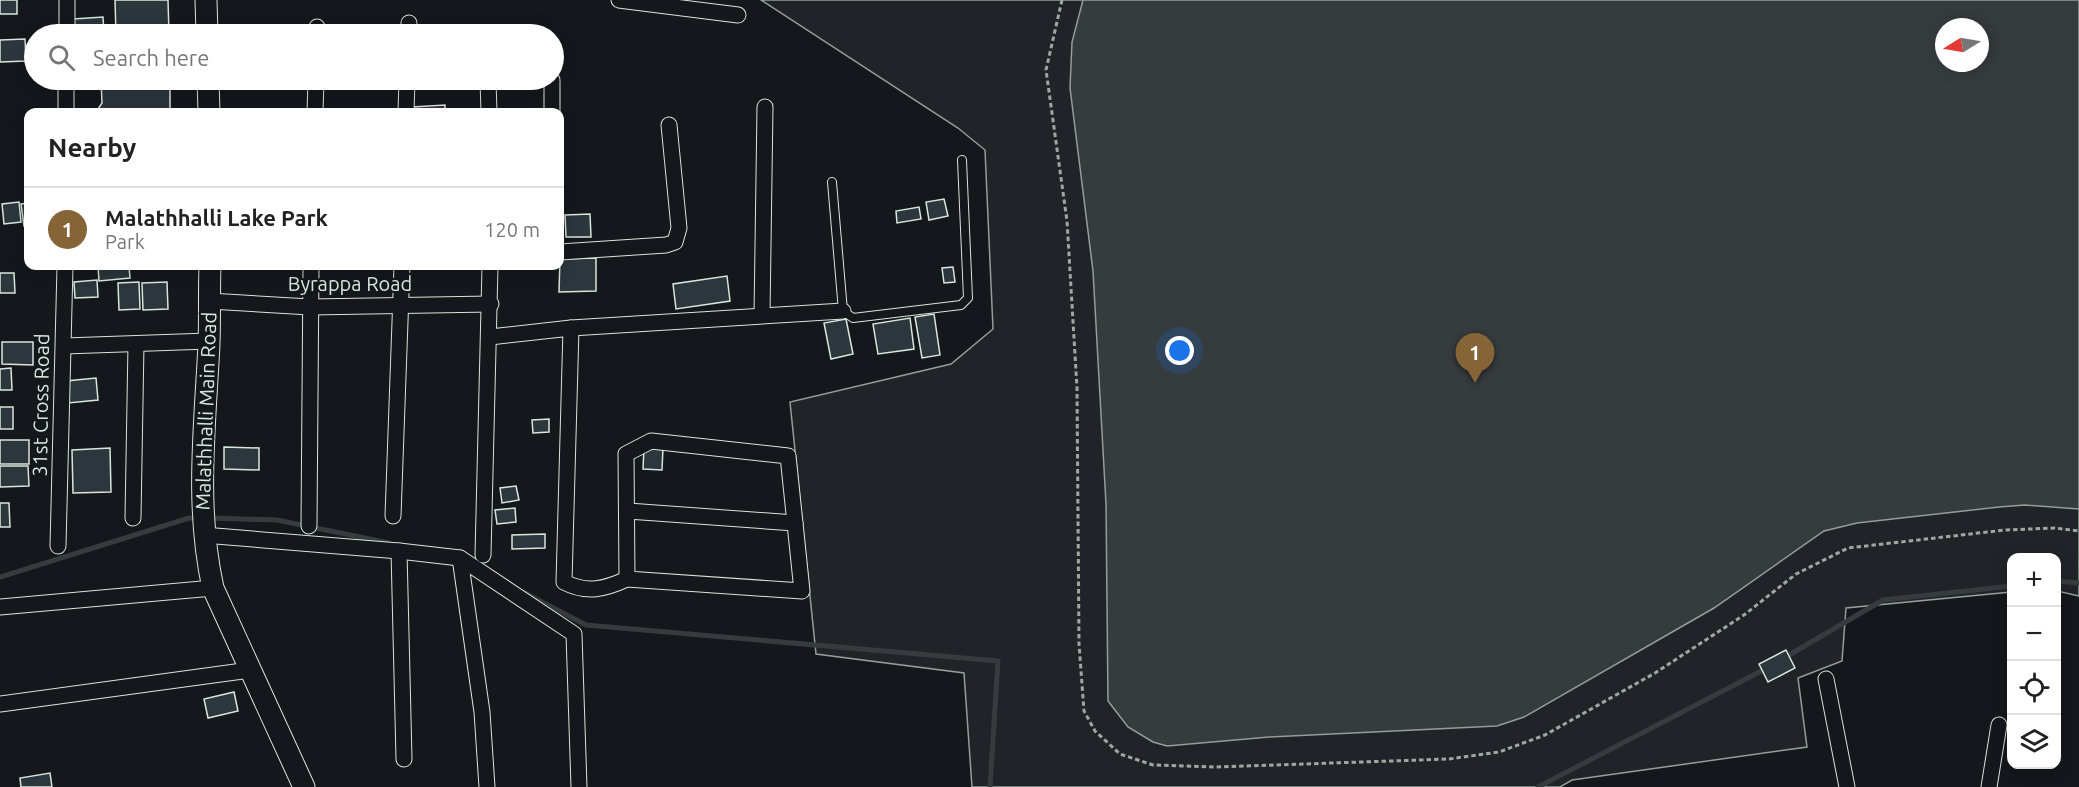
<!DOCTYPE html>
<html lang="en">
<head>
<meta charset="utf-8">
<style>
	body { margin:0; font-family:Ubuntu,sans-serif; background:#f2f2f2; color:#222 }
	.controls { position:absolute; right:18px; bottom:18px; display:grid; overflow:hidden; border-radius:12px; box-shadow:0 3px 15px #0003 }
	.controls button { width:54px; height:54px; display:grid; place-items:center; padding:0; border:0; border-bottom:2px solid #e0e0e0; background:#fff; color:#222; font:30px sans-serif }
	.compass { position:absolute; left:1935px; top:18px; width:54px; height:54px; border-radius:50%; background:#fff; box-shadow:0 3px 15px #0003; rotate:259deg }
	.you { position:absolute; left:1180px; top:351px; width:21px; height:21px; margin:-15px; border:4px solid #fff; border-radius:50%; background:#1a73e8; box-shadow:0 0 0 9px #1a73e833 }
	.badge { display:grid; place-items:center; width:39px; height:39px; border-radius:50%; background:#856535; color:#fff; font-size:20px; font-weight:700 }
	.pin { position:absolute; translate:-50% -50px; filter:drop-shadow(0 2px 3px #0008) }
	.pin::after { content:''; position:absolute; top:32px; width:21px; height:18px; background:inherit; clip-path:polygon(0 0,100% 0,50% 100%) }
	.list { margin:0; padding:0; list-style:none }
	h2 { display:flex; justify-content:space-between; align-items:center; height:78px; margin:0; padding:0 24px; font-size:26px }
	h2 small { font-size:20px; font-weight:400; color:#767676 }
	.list li { display:grid; grid-template-columns:39px 1fr auto; gap:18px; align-items:center; box-sizing:border-box; height:84px; padding:0 24px; border-top:2px solid #e0e0e0 }
	.list b { display:block; font-size:22px; white-space:nowrap }
	.list p { margin:0; font-size:20px; white-space:nowrap; color:#767676 }
	.list em { font-size:20px; font-style:normal; color:#767676 }
	.icon { flex:none; width:33px; height:33px; fill:none; stroke:currentColor; stroke-width:2; stroke-linecap:round; stroke-linejoin:round }
	.map { position:relative; flex:none; width:2079px; height:787px; overflow:hidden }
	.search { position:absolute; background:#fff; box-shadow:0 3px 15px #0003; left:24px; top:24px; width:540px; height:66px; display:flex; align-items:center; gap:15px; box-sizing:border-box; padding:0 21px; border-radius:33px; color:#767676; font-size:22px }
	.panel { position:absolute; background:#fff; box-shadow:0 3px 15px #0003; left:24px; top:108px; width:540px; height:162px; border-radius:12px }
	.map>svg:first-child { display:block }
	.green { fill:#202428; stroke:#939e99; stroke-width:1.5; fill-rule:evenodd }
	.water { fill:#363b3e; stroke:#939e99; stroke-width:1.5; fill-rule:evenodd }
	.lines { fill:none; stroke-linecap:round; stroke-linejoin:round }
	.stream { stroke:#363b3e; stroke-width:5 }
	.building { fill:#2c363c; stroke:#d8e6dc; stroke-width:1.5 }
	.service-casing { stroke:#d8e6dc; stroke-width:10 }
	.minor-casing { stroke:#d8e6dc; stroke-width:17 }
	.secondary-casing { stroke:#d8e6dc; stroke-width:23 }
	.path { stroke:#9da8a2; stroke-width:3; stroke-dasharray:4.5 3; stroke-linecap:butt }
	.service { stroke:#14181c; stroke-width:8 }
	.minor { stroke:#14181c; stroke-width:15 }
	.secondary { stroke:#14181c; stroke-width:21 }
	.labels { text-anchor:middle; stroke-width:4.5; stroke-linejoin:round; paint-order:stroke }
	.street-label { font-size:20px; fill:#d8e6dc; stroke:#14181c }
</style>
</head>
<body>
<div class="map">
<svg width="2079" height="787" viewBox="0 0 2079 787">
	<rect width="100%" height="100%" fill="#14181c"/>
	<path class="green" d="M761 0H2079V596L2057 591 2056 558H2012L2011 592 1846 608 1842 661 1798 678 1807 747 1572 780 1560 787H972L964 673 816 654 790 402 951 364 993 329 985 150 958 128ZM1944 27H1980V63H1944Z"/>
	<path class="water" d="M1083 0H2079V509L2025 505 1999 507 1857 523 1824 531 1714 608 1524 717 1497 726 1269 737 1167 746 1153 742 1128 727 1108 701 1106 504 1093 271 1070 88 1072 42ZM1944 27H1980V63H1944Z"/>
	<g class="lines">
		<g class="stream">
			<path d="M209 518 277 520 389 543"/>
			<path d="M0 577 189 518H199"/>
			<path d="M2056 581 2079 583"/>
			<path d="M523 592 586 625 998 661 990 787"/>
			<path d="M1784 658 1883 600 2012 586"/>
			<path d="M1538 787 1769 667"/>
		</g>
	</g>
	<g class="building">
		<rect x="0" y="0" width="17" height="14"/>
		<path d="M115 0H168L169 34H116Z"/>
		<path d="M103 17 104 34H74L73 19Z"/>
		<path d="M25 39 26 61 0 62V40Z"/>
		<path d="M101 80H170V112H96L102 103Z"/>
		<path d="M445 105V112H413L412 107Z"/>
		<path d="M944 199 948 216 929 220 926 202Z"/>
		<path d="M19 202 21 222 4 224 2 204Z"/>
		<path d="M28 203V225L24 226 21 204Z"/>
		<path d="M919 207 921 219 897 223 896 211Z"/>
		<path d="M590 214 591 237H566L565 215Z"/>
		<path d="M596 258V291L559 292 560 259Z"/>
		<path d="M98 266H129L130 278 99 281Z"/>
		<path d="M953 267 955 282 944 283 942 268Z"/>
		<path d="M0 273H14L15 293H0Z"/>
		<path d="M727 276 730 301 676 309 673 284Z"/>
		<path d="M97 280 98 297 75 298 74 282Z"/>
		<path d="M139 282 140 309 119 310 118 283Z"/>
		<path d="M167 282 168 309 143 310 142 283Z"/>
		<path d="M934 314 940 355 922 358 915 317Z"/>
		<path d="M910 318 914 349 878 354 873 324Z"/>
		<path d="M846 319 853 354 831 359 824 323Z"/>
		<path d="M2 342H33V365L2 364Z"/>
		<path d="M11 368 12 390H0V369Z"/>
		<path d="M96 378 98 400 68 403 66 381Z"/>
		<rect x="0" y="407" width="13" height="22"/>
		<path d="M549 419V432L533 433 532 420Z"/>
		<rect x="0" y="440" width="29" height="24"/>
		<path d="M224 447 259 448V470L224 469Z"/>
		<path d="M110 448 111 492 73 493 72 450Z"/>
		<path d="M644 448H663L662 470 643 469Z"/>
		<path d="M0 466H28L29 486 0 487Z"/>
		<path d="M516 486 519 500 502 503 500 488Z"/>
		<path d="M0 503H9L10 527H0Z"/>
		<path d="M515 508 516 522 497 524 495 510Z"/>
		<path d="M545 534V548L512 549V535Z"/>
		<path d="M1786 650 1795 668 1768 682 1759 664Z"/>
		<path d="M234 692 238 711 208 718 204 699Z"/>
		<path d="M50 773 52 787H21L20 778Z"/>
	</g>
	<g class="lines">
		<g class="service-casing">
			<path id="service" d="M832 182 843 311 853 318 961 305 968 298 962 160"/>
		</g>
		<g class="minor-casing">
			<g id="minor">
				<path d="M619 0 738 15"/>
				<path d="M67 34V0"/>
				<path d="M317 34V27"/>
				<path d="M408 34 409 23"/>
				<path d="M488 80 489 112"/>
				<path d="M552 80V112"/>
				<path d="M66 112V80"/>
				<path d="M315 112 316 80"/>
				<path d="M406 112 407 80"/>
				<path d="M560 252 666 245 675 242 679 228 669 125"/>
				<path d="M209 301 310 307 491 304"/>
				<path d="M762 315 765 107"/>
				<path d="M571 328 843 311"/>
				<path d="M490 337 571 328 564 582C587 594 605 589 627 579"/>
				<path d="M64 346 209 341"/>
				<path d="M651 441 788 456 802 591 627 579 626 454Z"/>
				<path d="M628 511 795 523"/>
				<path d="M393 516 402 266"/>
				<path d="M133 518 136 344"/>
				<path d="M309 526 311 266"/>
				<path d="M203 535 399 551 460 558 574 634 579 787"/>
				<path d="M58 546 65 266"/>
				<path d="M399 551 404 759"/>
				<path d="M483 555 490 266"/>
				<path d="M460 558 482 712 487 787"/>
				<path d="M0 607 213 588"/>
				<path d="M1826 679 1847 787"/>
				<path d="M0 704 250 670"/>
				<path d="M1989 787 1999 725"/>
			</g>
		</g>
		<g class="secondary-casing">
			<g id="secondary">
				<path d="M206 0 207 34"/>
				<path d="M208 80 209 112"/>
				<path d="M210 266C209 292 210 318 209 344 205 426 195 506 213 588L304 787"/>
			</g>
		</g>
		<path class="path" d="M1062 0 1046 70 1067 221 1077 388 1079 644 1084 711 1095 731 1120 754 1153 765 1216 767 1449 759 1499 752 1545 735 1655 673 1744 615 1796 574 1848 548 2005 530 2055 528 2079 531"/>
		<use href="#service" class="service"/>
		<use href="#minor" class="minor"/>
		<use href="#secondary" class="secondary"/>
	</g>
	<g class="labels">
		<g class="street-label">
			<text x="350" y="291">Byrappa Road</text>
			<text transform="translate(41 405) rotate(-89)" y="7">31st Cross Road</text>
			<text transform="translate(206 411) rotate(-88)" y="7">Malathhalli Main Road</text>
		</g>
	</g>
</svg>
<div class="controls">
<button>+</button>
<button>−</button>
<button><svg class="icon" aria-label="locate" viewBox="0 0 24 24"><circle cx="12" cy="12" r="6"/><path d="M12 2v4M12 18v4M2 12h4M18 12h4"/></svg></button>
<button><svg class="icon" aria-label="layers" viewBox="0 0 24 24"><path d="M12 4l9 5-9 5-9-5zM3 14l9 5 9-5"/></svg></button>
</div>
<svg class="compass" viewBox="-18 -18 36 36"><path d="M0-13l5 13h-10z" fill="#e53935"/><path d="M0 13l5-13h-10z" fill="#767676"/></svg>
<div class="you"></div>
<div class="pin badge" style="left:1475px;top:383px">1</div>
<div class="search"><svg class="icon" aria-label="search" viewBox="0 0 24 24"><circle cx="10" cy="10" r="6"/><path d="M15 15l6 6"/></svg>Search here</div>
<section class="panel">
<h2>Nearby<small></small></h2>
<ul class="list">
<li><span class="badge">1</span><div><b>Malathhalli Lake Park</b><p>Park</p></div><em>120 m</em></li>
</ul>
</section>
</div>
</body>
</html>
